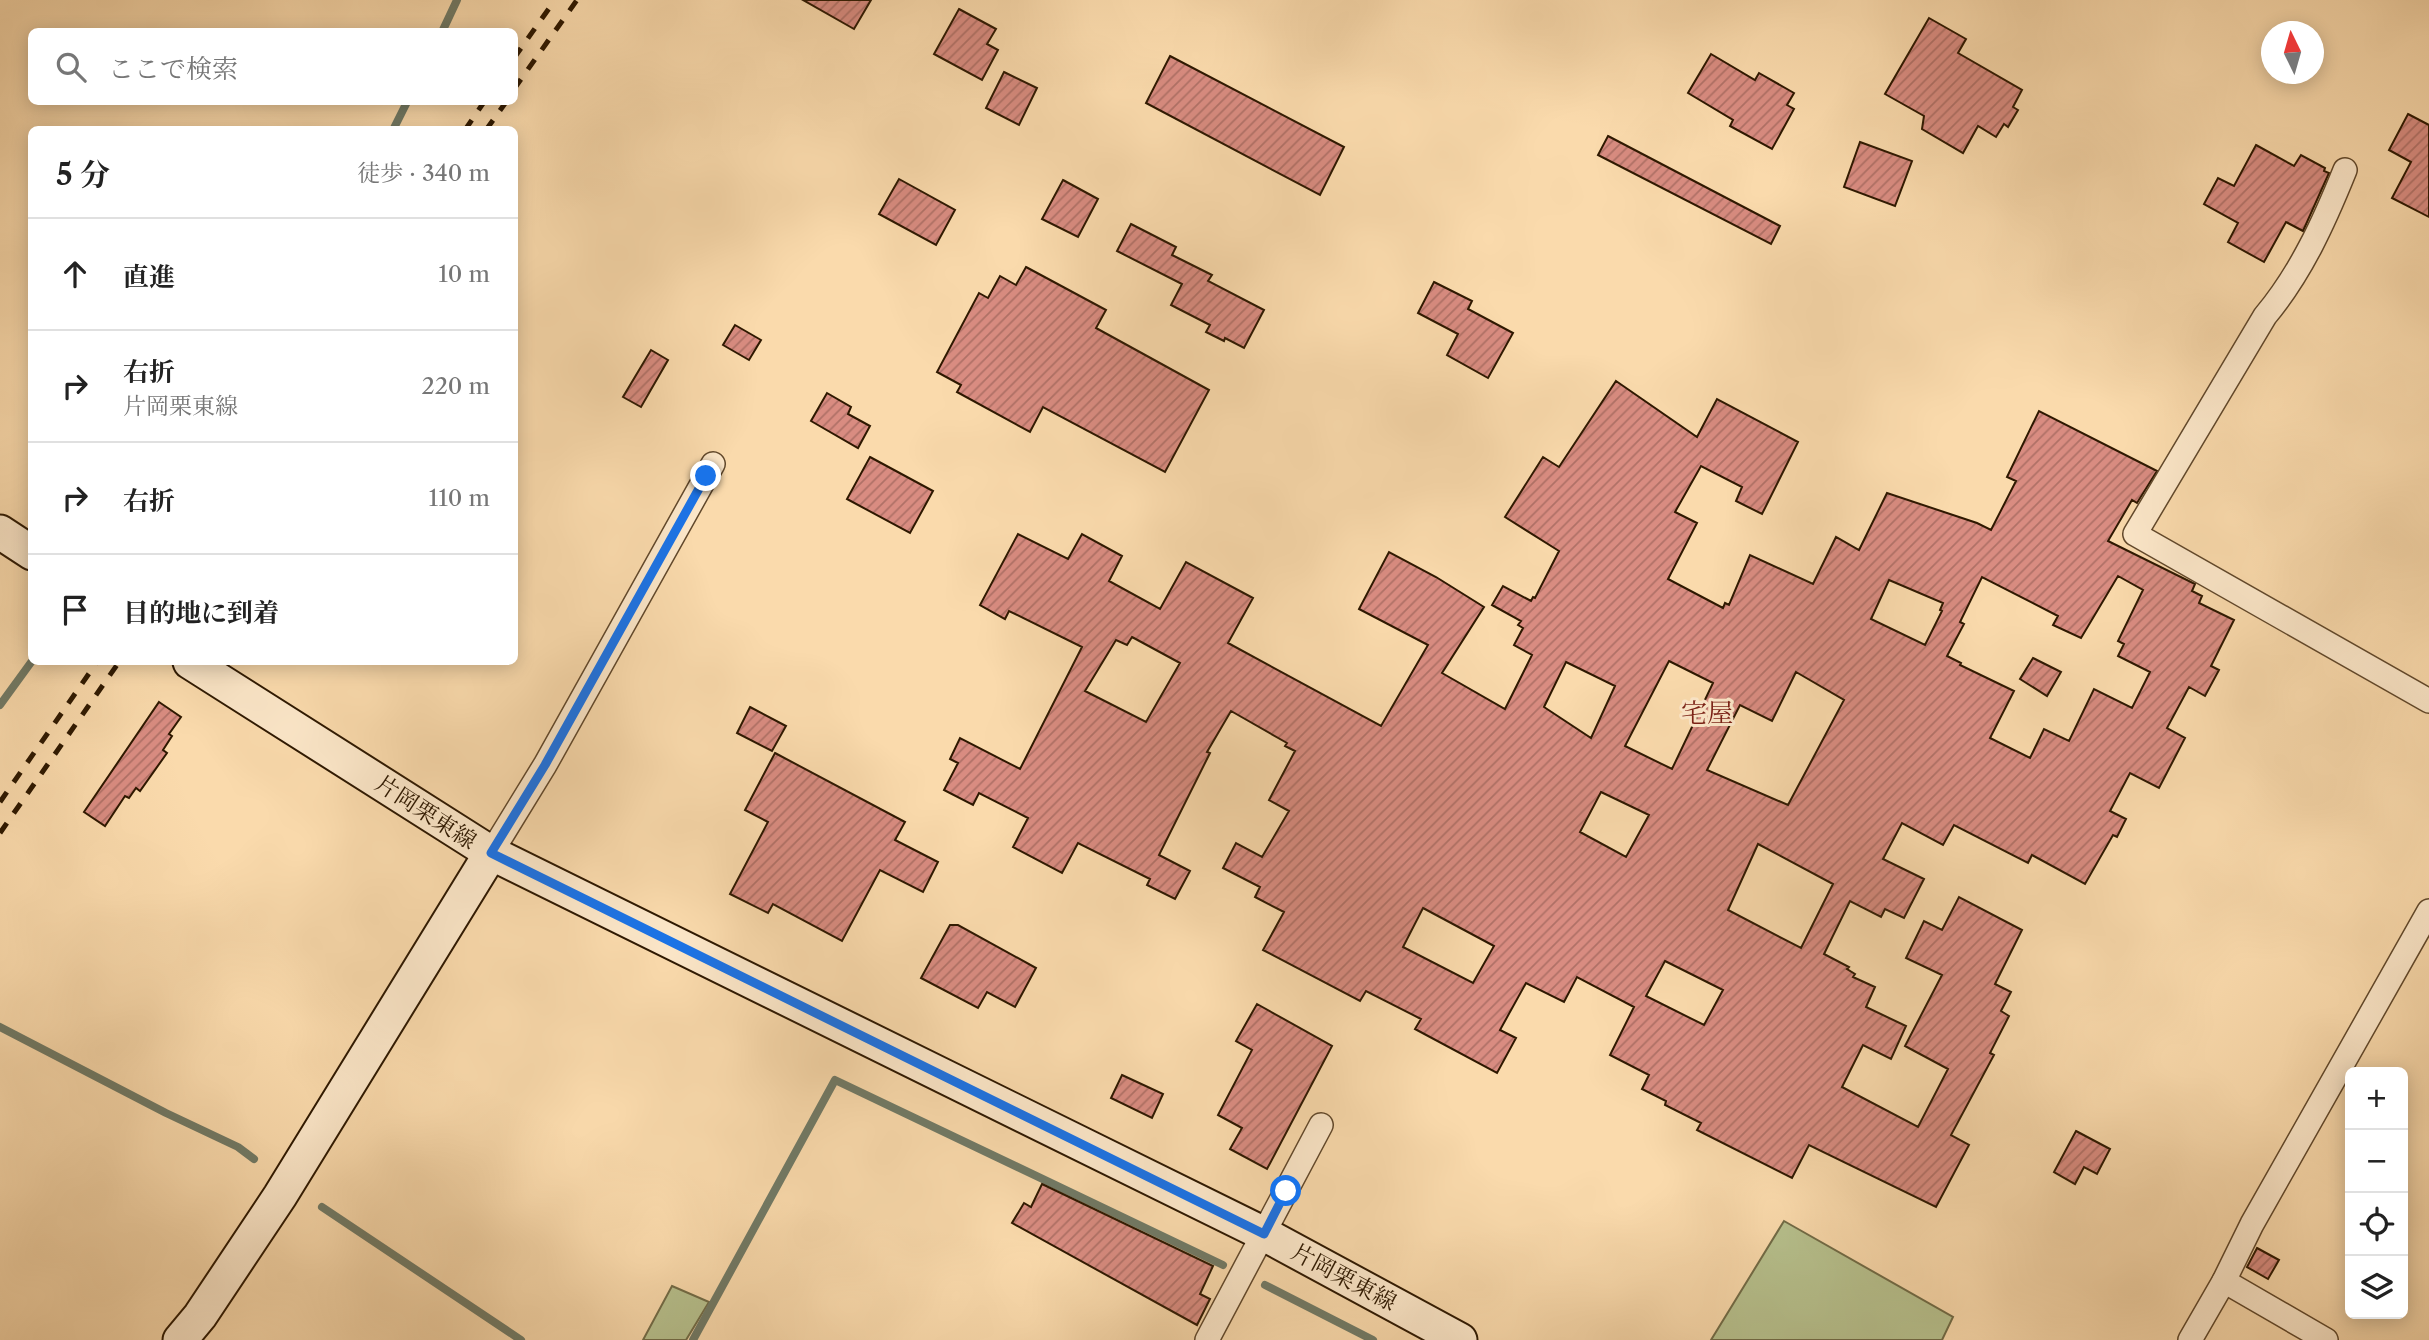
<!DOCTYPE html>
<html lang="ja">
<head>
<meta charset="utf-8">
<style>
	body { margin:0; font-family:"Libre Caslon Text","Noto Serif JP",serif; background:#f6f6f6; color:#222 }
	.controls { position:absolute; right:21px; bottom:21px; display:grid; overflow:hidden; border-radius:10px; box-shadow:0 4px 18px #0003 }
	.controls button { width:63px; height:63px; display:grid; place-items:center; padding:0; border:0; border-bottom:2px solid #e0e0e0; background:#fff; color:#222; font:35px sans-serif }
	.compass { position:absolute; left:2261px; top:21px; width:63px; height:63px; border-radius:50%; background:#fff; box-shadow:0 4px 18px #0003; rotate:355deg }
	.stop { position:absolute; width:21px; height:21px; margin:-16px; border:5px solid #1a73e8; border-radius:50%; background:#fff }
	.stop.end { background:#1a73e8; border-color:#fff; box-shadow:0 2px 7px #0008 }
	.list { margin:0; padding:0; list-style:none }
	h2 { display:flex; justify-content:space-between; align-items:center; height:91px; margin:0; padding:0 28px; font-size:30px }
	h2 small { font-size:23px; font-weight:400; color:#767676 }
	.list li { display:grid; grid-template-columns:46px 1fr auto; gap:21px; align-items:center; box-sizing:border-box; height:112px; padding:0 28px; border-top:2px solid #e0e0e0 }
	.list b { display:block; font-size:26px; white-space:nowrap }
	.list p { margin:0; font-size:23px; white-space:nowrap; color:#767676 }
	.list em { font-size:23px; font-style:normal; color:#767676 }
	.icon { flex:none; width:38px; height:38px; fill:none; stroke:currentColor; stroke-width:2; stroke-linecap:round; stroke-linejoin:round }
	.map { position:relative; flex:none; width:2429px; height:1340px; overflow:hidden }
	.search { position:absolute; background:#fff; box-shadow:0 4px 18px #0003; left:28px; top:28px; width:490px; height:77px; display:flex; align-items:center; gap:18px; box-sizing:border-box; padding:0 24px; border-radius:10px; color:#767676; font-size:26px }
	.panel { position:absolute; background:#fff; box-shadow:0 4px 18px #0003; left:28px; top:126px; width:490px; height:539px; border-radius:10px }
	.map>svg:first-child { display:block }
	.grass { fill:#b7c18e; stroke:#726c47; stroke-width:2 }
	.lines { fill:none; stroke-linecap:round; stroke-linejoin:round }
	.stream { stroke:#717a66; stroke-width:8 }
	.building { fill:url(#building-hatch); stroke:#2e1800; stroke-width:2; fill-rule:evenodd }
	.street-casing { stroke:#61482b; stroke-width:26 }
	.secondary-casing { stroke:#2e1800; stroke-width:37 }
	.street { stroke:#fce7c9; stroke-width:23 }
	.secondary { stroke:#fce7c9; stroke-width:33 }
	.rail { stroke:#2e1800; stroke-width:5; stroke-dasharray:12 12; stroke-linecap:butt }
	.route { stroke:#1a73e8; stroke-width:9 }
	.labels { text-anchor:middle; stroke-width:6; stroke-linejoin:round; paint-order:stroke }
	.street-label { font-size:23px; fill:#2e1800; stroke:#fce7c9 }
	.quarter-label { font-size:26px; fill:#7a1f14; stroke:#fce7c9 }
</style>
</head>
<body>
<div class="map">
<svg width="2429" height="1340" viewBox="0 0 2429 1340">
	<defs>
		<pattern id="building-hatch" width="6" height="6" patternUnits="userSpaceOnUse" patternTransform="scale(1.75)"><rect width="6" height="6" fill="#d98c81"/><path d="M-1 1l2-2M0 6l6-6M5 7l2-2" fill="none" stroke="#b07167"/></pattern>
	</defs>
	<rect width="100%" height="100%" fill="#fadaac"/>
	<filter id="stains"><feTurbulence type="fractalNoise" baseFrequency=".00286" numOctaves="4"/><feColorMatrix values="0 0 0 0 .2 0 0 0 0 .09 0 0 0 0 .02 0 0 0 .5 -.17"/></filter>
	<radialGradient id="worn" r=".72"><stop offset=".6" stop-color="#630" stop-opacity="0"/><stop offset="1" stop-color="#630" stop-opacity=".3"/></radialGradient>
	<g class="grass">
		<path d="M1784 1221 1953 1317 1942 1340H1711Z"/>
		<path d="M672 1286 709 1302 686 1340H643Z"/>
	</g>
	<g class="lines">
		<g class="stream">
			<path d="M442 32 457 0"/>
			<path d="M393 130 407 102"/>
			<path d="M0 705 32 661"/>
			<path d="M0 1027 166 1113 238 1147 254 1159"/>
			<path d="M322 1207 521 1340"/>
			<path d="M1265 1285 1373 1340"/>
			<path d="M693 1340 835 1080 1223 1265"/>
		</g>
	</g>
	<g class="building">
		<path d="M803 0H871L854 29Z"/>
		<path d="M959 9 996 29 987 44 998 50 982 80 934 54Z"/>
		<path d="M1929 18 1966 39 1958 53 2022 90 2013 107 2018 110 2008 127 2004 124 1996 137 1978 126 1963 153 1922 129 1924 116 1885 94Z"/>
		<path d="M1711 54 1755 80 1759 73 1794 93 1787 105 1794 109 1772 149 1730 126 1733 120 1688 93Z"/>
		<path d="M1170 56 1344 147 1320 195 1146 103Z"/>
		<path d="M1004 72 1037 88 1019 125 986 108Z"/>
		<path d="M2408 114 2429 125V217L2392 198 2411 162 2389 150Z"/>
		<path d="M1608 136 1780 226 1771 244 1598 155Z"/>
		<path d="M1860 142 1912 161 1895 206 1844 187Z"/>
		<path d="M2256 145 2294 166 2301 155 2325 168 2324 171 2329 173 2303 231 2286 222 2264 262 2228 242 2238 223 2204 204 2218 178 2234 186Z"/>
		<path d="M899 179 955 210 936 245 879 214Z"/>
		<path d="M1063 180 1098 199 1078 237 1042 219Z"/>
		<path d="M1131 224 1176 247 1172 255 1212 275 1208 281 1264 310 1244 348 1225 338 1224 341 1206 332 1210 325 1171 305 1182 284 1117 251Z"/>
		<path d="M1026 267 1106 310 1096 328 1209 390 1165 472 1043 407 1030 432 957 392 961 385 937 372 979 293 988 298 1000 276 1016 285Z"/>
		<path d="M1434 282 1472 301 1468 309 1513 333 1488 378 1447 355 1458 334 1418 313Z"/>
		<path d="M735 325 761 340 749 360 723 345Z"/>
		<path d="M651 350 668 360 641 407 623 397Z"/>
		<path d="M1616 381 1697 437 1717 399 1798 442 1762 514 1736 501 1742 487 1701 466 1675 512 1697 523 1668 579 1723 608 1725 603 1729 605 1750 555 1813 584 1836 537 1859 550 1887 493 1977 523 1991 530 2016 481 2007 477 2039 411 2157 471 2137 503 2132 500 2108 541 2195 584 2192 591 2202 596 2199 603 2234 620 2211 666 2219 670 2205 696 2189 687 2167 728 2185 738 2159 788 2130 773 2110 811 2126 819 2117 837 2113 835 2085 884 2032 855 2028 863 1954 825 1943 845 1902 823 1883 859 1924 879 1904 918 1885 909 1881 917 1850 901 1824 954 1849 967 1847 969 1855 974 1853 977 1875 987 1866 1007 1906 1026 1891 1059 1863 1045 1842 1087 1918 1127 1948 1069 1905 1046 1942 975 1906 958 1924 921 1942 930 1959 897 2022 930 1995 984 2011 992 2001 1011 2009 1016 1990 1053 1994 1055 1951 1135 1969 1145 1936 1207 1809 1145 1792 1178 1697 1130 1701 1123 1665 1105 1666 1101 1642 1089 1649 1075 1610 1055 1634 1007 1577 977 1564 1002 1526 983 1500 1030 1516 1038 1497 1073 1415 1029 1421 1019 1366 991 1360 1001 1263 950 1284 912 1255 897 1260 887 1223 868 1236 843 1262 857 1289 811 1269 800 1295 751 1285 746 1287 743 1231 711 1207 752 1210 753 1159 855 1190 871 1175 899 1147 885 1150 879 1078 843 1062 873 1013 847 1028 818 979 793 973 805 944 790 958 763 950 759 960 738 1020 769 1082 647 1009 611 1005 619 980 605 1018 534 1068 559 1082 534 1122 556 1109 581 1160 609 1186 562 1253 598 1228 643 1381 726 1428 645 1359 609 1389 552 1436 577 1484 607 1442 673 1505 709 1532 655 1514 645 1523 628 1518 625 1521 621 1492 605 1503 586 1531 601 1533 597 1535 598 1559 551 1505 517 1543 457 1559 467ZM2118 576 2143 590 2118 641 2124 644 2118 656 2150 672 2132 708 2094 689 2069 741 2044 729 2030 758 1990 738 2014 691 1960 665 1961 663 1947 656 1964 624 1960 622 1982 577 2058 616 2053 625 2081 638ZM1889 580 1943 603 1940 610 1942 611 1925 645 1871 619ZM1132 637 1180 663 1146 722 1085 691 1116 640 1127 645ZM1669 661 1713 683 1672 769 1625 746ZM1566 662 1615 686 1591 738 1544 707ZM1796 672 1844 700 1788 805 1707 770 1740 705 1772 721ZM1601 792 1649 815 1626 857 1580 832ZM1758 844 1833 884 1801 948 1728 910ZM1423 908 1494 946 1473 983 1403 947ZM1665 961 1723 990 1704 1025 1646 996Z"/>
		<path d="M827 393 851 407 848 414 870 426 858 448 811 421Z"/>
		<path d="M870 457 933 491 910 533 847 499Z"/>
		<path d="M2033 658 2061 672 2047 696 2020 679Z"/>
		<path d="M159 702 181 717 169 734 172 736 163 750 167 753 140 791 136 788 129 798 125 796 105 826 84 812Z"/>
		<path d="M750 707 786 726 772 751 737 733Z"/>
		<path d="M775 753 905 822 895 840 938 862 923 892 880 870 842 941 773 904 768 913 730 894 768 822 745 810Z"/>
		<path d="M950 925H958L1036 968 1015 1007 987 992 978 1008 921 978Z"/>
		<path d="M1257 1004 1332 1046 1267 1169 1230 1149 1242 1128 1218 1115 1252 1050 1236 1041Z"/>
		<path d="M1122 1075 1163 1094 1152 1118 1111 1098Z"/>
		<path d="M2076 1131 2110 1149 2097 1174 2084 1167 2075 1184 2054 1172Z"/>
		<path d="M1042 1184 1213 1266 1200 1294 1210 1299 1197 1325 1012 1223 1024 1203 1031 1207Z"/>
		<path d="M2257 1248 2279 1260 2268 1279 2247 1267Z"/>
	</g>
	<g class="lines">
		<g class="street-casing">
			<g id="street">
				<path d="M2345 170C2324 222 2301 273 2265 316L2135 534 2429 701"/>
				<path d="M491 853 545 765 713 464"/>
				<path d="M2224 1281 2326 1340"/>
				<path d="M1207 1340 1321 1125"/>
				<path d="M2190 1340 2224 1281 2252 1224 2429 911"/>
			</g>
		</g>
		<g class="secondary-casing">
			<g id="secondary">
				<path d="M0 532 32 553"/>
				<path d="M190 662 491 853 1264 1234 1460 1340"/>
				<path d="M180 1340 200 1316 280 1196 491 853"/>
			</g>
		</g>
		<use href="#street" class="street"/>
		<use href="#secondary" class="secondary"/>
		<g class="rail">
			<path d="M514 58 555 0"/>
			<path d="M514 89 577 0"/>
			<path d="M465 130 484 102"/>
			<path d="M486 130 506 102"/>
			<path d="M0 802 97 662"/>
			<path d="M0 833 119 662"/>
		</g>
	</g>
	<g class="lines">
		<path class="route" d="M706 476 545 765 491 853 1264 1234 1286 1191"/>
	</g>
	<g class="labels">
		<g class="street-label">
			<text transform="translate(426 812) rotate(33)" y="8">片岡栗東線</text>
			<text transform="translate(1344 1277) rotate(28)" y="8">片岡栗東線</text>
		</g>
		<g class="quarter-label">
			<text x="1707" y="722">宅屋</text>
		</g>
	</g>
	<rect width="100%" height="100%" filter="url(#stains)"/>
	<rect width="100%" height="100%" fill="url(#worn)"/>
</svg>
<div class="controls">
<button>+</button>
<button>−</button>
<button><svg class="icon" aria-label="locate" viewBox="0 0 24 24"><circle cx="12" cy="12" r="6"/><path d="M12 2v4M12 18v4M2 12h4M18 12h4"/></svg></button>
<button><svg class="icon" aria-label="layers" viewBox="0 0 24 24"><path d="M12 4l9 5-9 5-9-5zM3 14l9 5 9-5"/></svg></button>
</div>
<svg class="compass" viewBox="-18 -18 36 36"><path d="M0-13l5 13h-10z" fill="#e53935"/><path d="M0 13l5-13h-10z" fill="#767676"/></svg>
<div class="stop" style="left:1286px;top:1191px"></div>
<div class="stop end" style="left:706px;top:476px"></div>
<div class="search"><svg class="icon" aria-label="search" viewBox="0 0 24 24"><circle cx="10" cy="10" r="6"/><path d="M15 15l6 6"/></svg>ここで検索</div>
<section class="panel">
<h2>5 分<small>徒歩 · 340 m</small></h2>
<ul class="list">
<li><svg class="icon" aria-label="ahead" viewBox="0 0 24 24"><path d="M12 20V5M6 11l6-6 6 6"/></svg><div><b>直進</b></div><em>10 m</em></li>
<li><svg class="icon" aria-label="right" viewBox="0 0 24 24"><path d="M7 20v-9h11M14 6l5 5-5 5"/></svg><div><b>右折</b><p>片岡栗東線</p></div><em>220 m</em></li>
<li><svg class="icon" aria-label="right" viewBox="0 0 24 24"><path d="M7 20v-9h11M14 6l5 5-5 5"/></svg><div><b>右折</b></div><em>110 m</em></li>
<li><svg class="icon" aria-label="arrive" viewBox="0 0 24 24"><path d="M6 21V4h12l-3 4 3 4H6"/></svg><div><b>目的地に到着</b></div></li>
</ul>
</section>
</div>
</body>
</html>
